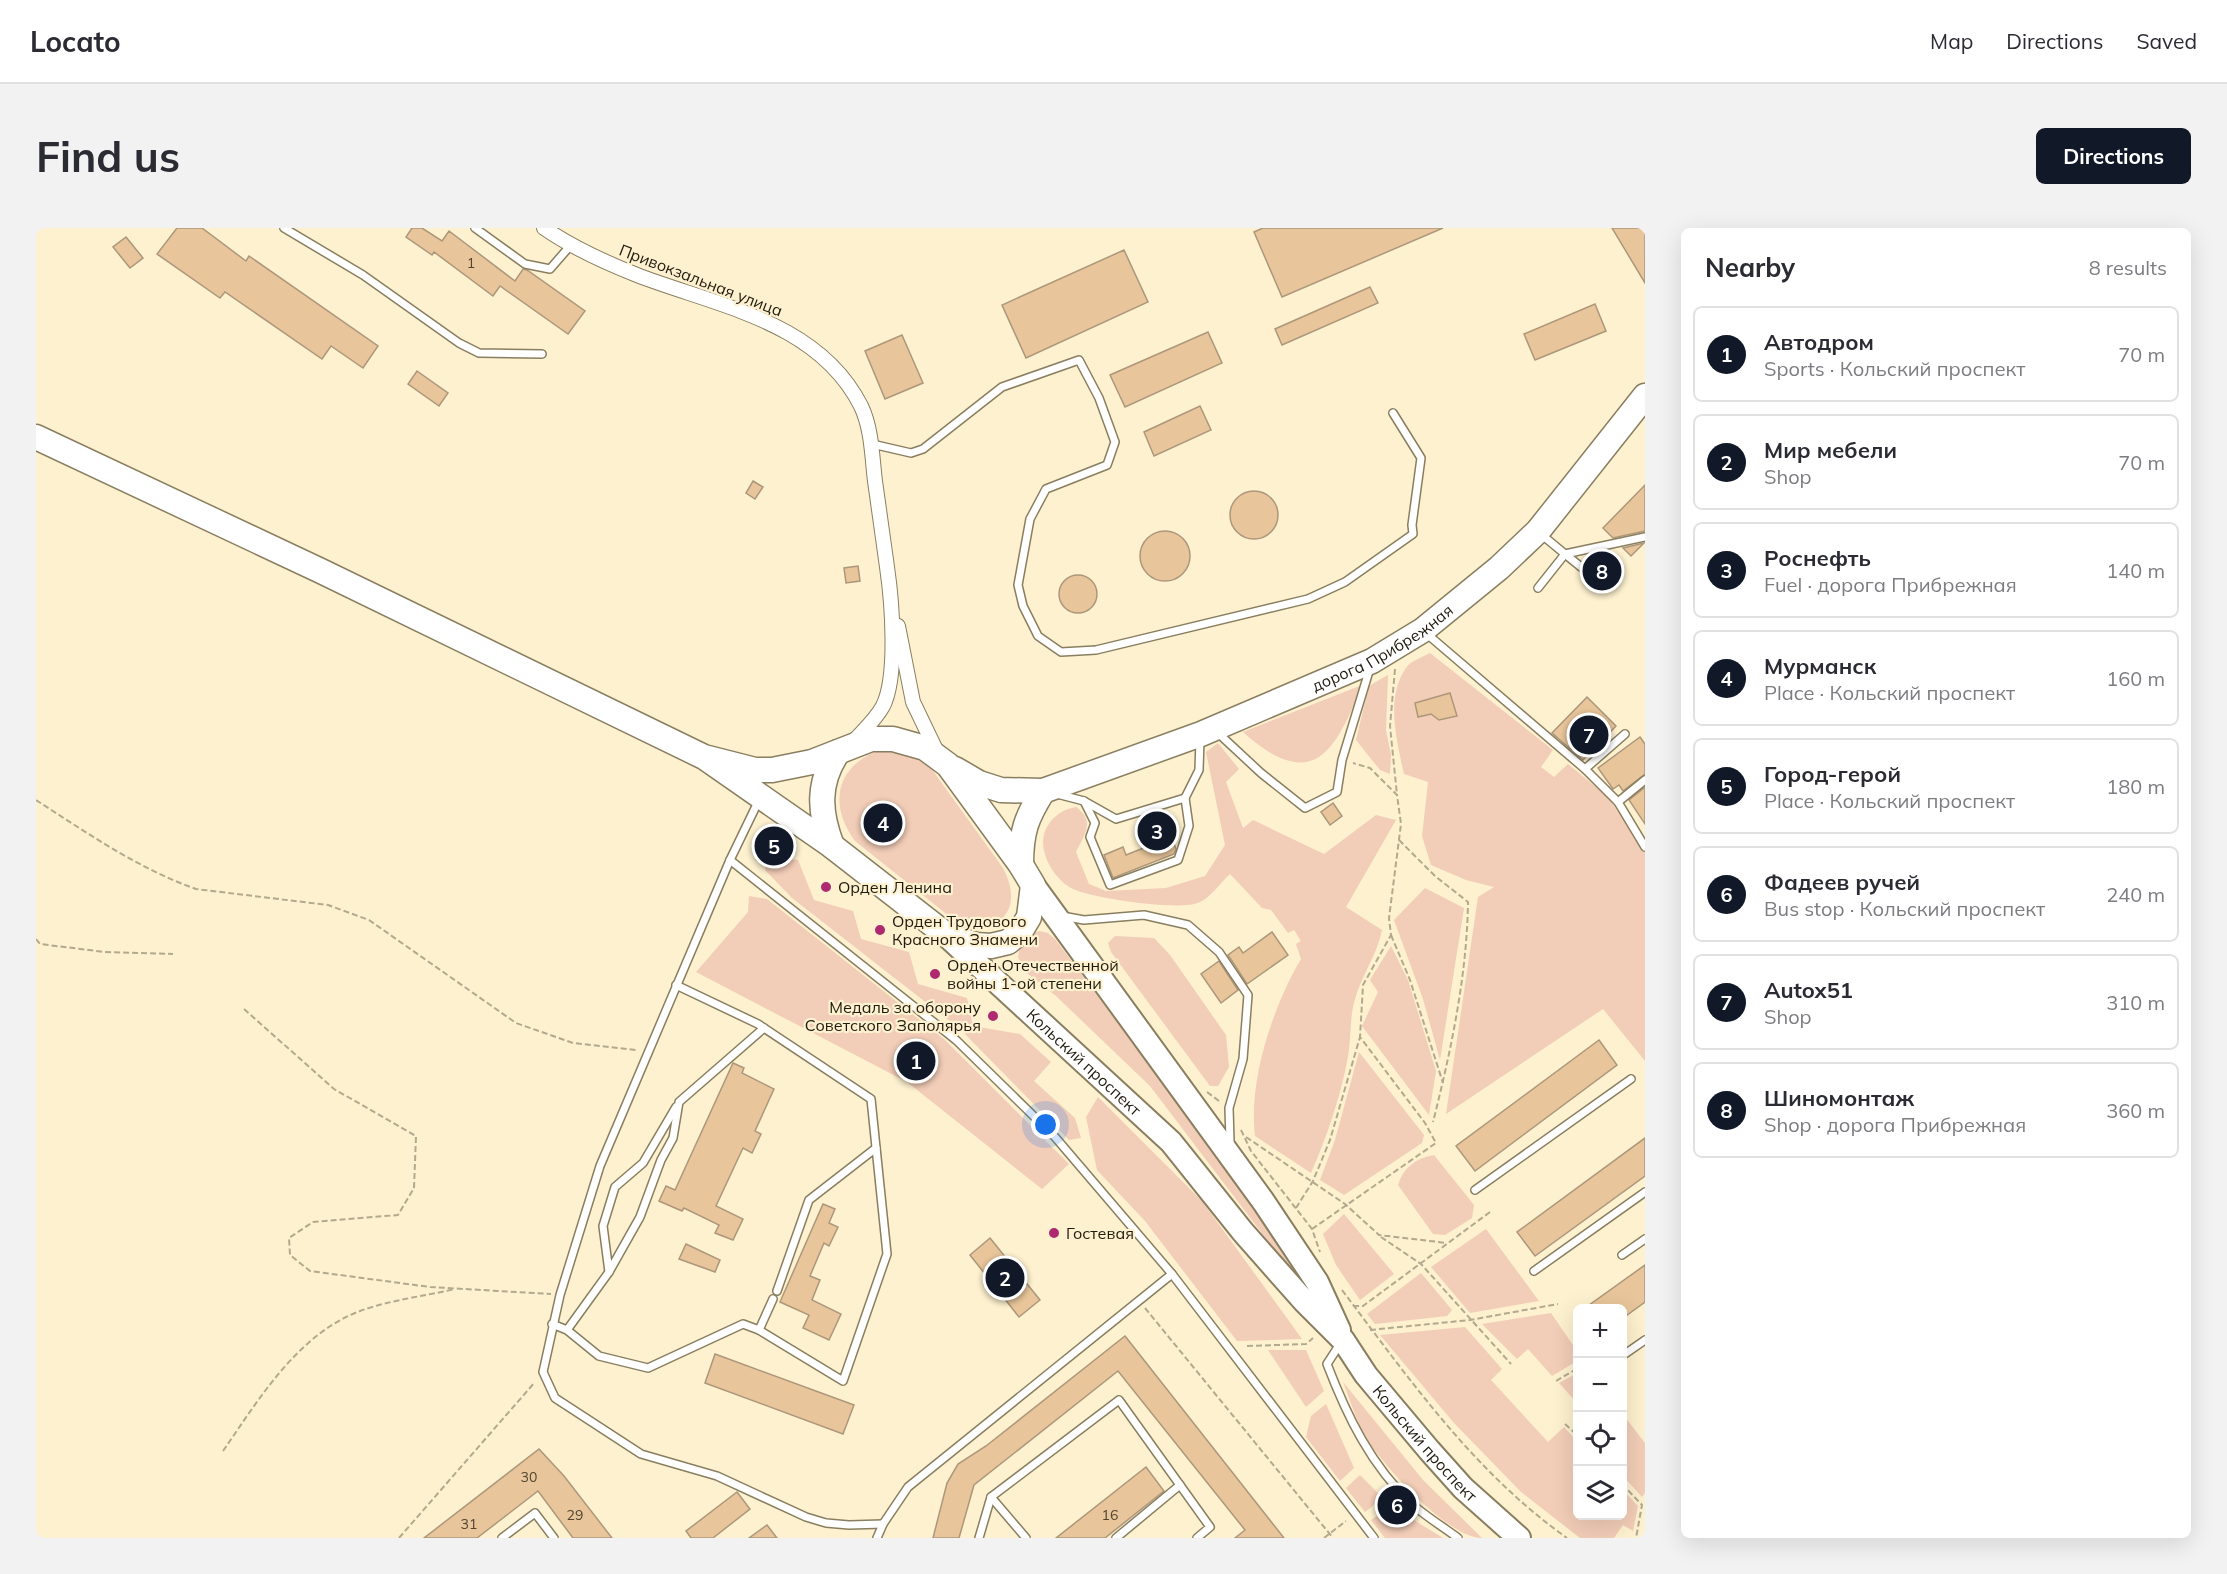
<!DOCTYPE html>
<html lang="en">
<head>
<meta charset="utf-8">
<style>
	body { margin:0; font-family:Mulish,sans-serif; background:#f2f2f3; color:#2b2b33 }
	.controls { position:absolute; right:18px; bottom:18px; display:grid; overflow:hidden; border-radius:9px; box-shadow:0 6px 24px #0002 }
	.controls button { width:54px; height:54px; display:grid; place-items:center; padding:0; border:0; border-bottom:2px solid #e1e1e2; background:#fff; color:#2b2b33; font:30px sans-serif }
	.you { position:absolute; left:1010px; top:897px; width:21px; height:21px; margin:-15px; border:4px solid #fff; border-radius:50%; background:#1a73e8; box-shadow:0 0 0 9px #1a73e833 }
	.badge { display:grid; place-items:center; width:39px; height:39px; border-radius:50%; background:#111827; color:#fff; font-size:20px; font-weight:700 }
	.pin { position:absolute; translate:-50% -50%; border:3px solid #fff; box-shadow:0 2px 6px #0006 }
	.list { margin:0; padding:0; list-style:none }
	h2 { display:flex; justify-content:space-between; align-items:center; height:78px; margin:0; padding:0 24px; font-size:26px }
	h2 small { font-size:20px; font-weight:400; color:#7c7c81 }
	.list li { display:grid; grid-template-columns:39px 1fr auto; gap:18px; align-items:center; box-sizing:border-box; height:96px; margin:0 12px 12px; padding:0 12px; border:2px solid #e1e1e2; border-radius:9px }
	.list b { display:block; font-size:22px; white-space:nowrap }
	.list p { margin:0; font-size:20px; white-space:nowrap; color:#7c7c81 }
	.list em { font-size:20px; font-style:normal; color:#7c7c81 }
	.icon { flex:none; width:33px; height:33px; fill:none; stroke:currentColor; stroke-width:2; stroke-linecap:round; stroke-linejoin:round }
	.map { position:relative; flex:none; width:1609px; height:1310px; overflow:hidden; border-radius:9px }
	header { display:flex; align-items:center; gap:36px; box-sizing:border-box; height:84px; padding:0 30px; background:#fff; border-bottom:2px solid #e1e1e2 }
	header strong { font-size:28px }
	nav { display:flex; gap:33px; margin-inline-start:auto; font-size:21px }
	.intro { display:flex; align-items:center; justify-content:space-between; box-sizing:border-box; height:144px; padding:0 36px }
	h1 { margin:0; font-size:42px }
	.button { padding:15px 27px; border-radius:9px; background:#111827; color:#fff; font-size:21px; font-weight:700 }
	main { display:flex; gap:36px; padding:0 36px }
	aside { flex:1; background:#fff; border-radius:9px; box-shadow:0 6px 24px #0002 }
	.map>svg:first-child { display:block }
	.green { fill:#f2cdb7 }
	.building { fill:#e8c59a; stroke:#ad977b; stroke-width:1.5 }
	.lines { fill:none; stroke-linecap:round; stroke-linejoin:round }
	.service-casing { stroke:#897e5f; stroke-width:10 }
	.minor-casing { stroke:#897e5f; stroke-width:16 }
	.primary-casing { stroke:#897e5f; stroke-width:26 }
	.trunk-casing { stroke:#897e5f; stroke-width:27 }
	.path { stroke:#b2a98e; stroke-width:2; stroke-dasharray:6 3; stroke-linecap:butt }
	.service { stroke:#fff; stroke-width:7 }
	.minor { stroke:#fff; stroke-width:14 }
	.primary { stroke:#fff; stroke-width:22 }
	.trunk { stroke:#fff; stroke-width:24 }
	.poi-dot { fill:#ae296f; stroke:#fdf1cf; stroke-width:2 }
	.labels { text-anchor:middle; stroke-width:4.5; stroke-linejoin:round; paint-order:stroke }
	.number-label { font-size:14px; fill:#514531 }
	.street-label { font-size:16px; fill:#1f1a0e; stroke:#fdf1cf }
	.poi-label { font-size:16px; fill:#1f1a0e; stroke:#fdf1cf; text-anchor:start }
</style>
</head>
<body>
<header>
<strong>Locato</strong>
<nav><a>Map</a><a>Directions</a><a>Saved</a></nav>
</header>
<div class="intro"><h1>Find us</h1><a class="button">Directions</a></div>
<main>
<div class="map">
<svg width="1609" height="1310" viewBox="0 0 1609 1310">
	<rect width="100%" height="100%" fill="#fdf1cf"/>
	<g class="green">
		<path d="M1394 425 1517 522 1505 539 1518 549 1532 536 1572 569 1609 623V833L1567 781 1410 886 1442 669 1458 659 1430 652 1395 637 1386 608 1392 554 1368 546C1361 513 1349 470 1370 440 1374 433 1387 429 1394 425Z"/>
		<path d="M1352 447 1350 502 1355 527 1354 546 1344 542 1320 512 1333 458Z"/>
		<path d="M1326 457C1299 525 1276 566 1207 504Z"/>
		<path d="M1182 515 1203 541 1190 554 1207 600 1217 592 1288 626 1340 587 1360 592 1310 679 1346 702C1341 728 1324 749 1318 775 1314 791 1315 805 1313 821 1308 859 1291 909 1275 945L1219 908C1212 853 1237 778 1265 731L1260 716 1265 713 1258 702 1252 705 1235 682 1226 680 1194 646C1185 654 1175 669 1164 674 1145 684 1056 670 1037 661 1017 651 999 620 1011 599 1018 587 1028 581 1040 579 1060 593 1048 607 1040 624L1053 656 1070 663 1130 660 1169 648 1189 617 1170 524Z"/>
		<path d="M850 520 866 521 892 536 967 640C988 681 966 705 923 696L819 613C790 573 802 534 850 520Z"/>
		<path d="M730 630 762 632 778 672 817 683 825 711 873 724 882 756 931 770 937 798 984 806 1015 834 998 853 1039 890 1045 910 1033 912 924 801 756 670 729 642Z"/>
		<path d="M1389 660 1428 680 1404 832 1387 771 1358 692Z"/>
		<path d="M713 668 731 671 908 811 1033 936 1006 961 871 854 660 744 712 684Z"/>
		<path d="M1003 703 1012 705 1019 711 1249 1019 1285 1083 1114 858 1020 768 987 742 982 729 984 717 993 706Z"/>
		<path d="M1079 708 1118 710 1134 727 1190 807 1193 839 1182 858H1174L1075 724 1072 715Z"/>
		<path d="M1355 718 1372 752 1400 843 1393 887 1326 798 1342 764 1334 752Z"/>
		<path d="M1323 824 1388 907 1386 915 1308 967 1284 952 1299 912Z"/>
		<path d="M1062 869 1166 973 1266 1111 1201 1113 1109 993 1061 942 1050 889Z"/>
		<path d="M1398 927 1438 977 1436 990 1409 1007 1397 1006 1362 957C1367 940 1380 930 1398 927Z"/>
		<path d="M1308 986 1358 1046 1324 1072 1300 1037 1287 1006Z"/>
		<path d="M1450 1001 1503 1073 1434 1085 1395 1039Z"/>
		<path d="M1385 1045 1416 1082 1411 1088 1339 1096 1331 1086Z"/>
		<path d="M1515 1085 1541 1123V1133L1516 1148 1492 1121 1481 1131 1446 1096Z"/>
		<path d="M1429 1099 1466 1141 1455 1152 1512 1214 1528 1199 1541 1213 1542 1288H1586L1587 1262 1602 1278 1597 1303 1587 1297 1578 1310H1544L1485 1264 1418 1195 1344 1107Z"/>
		<path d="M1232 1122H1270L1288 1163 1270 1179Z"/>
		<path d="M1541 1145V1175L1523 1155Z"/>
		<path d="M1307 1154 1387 1252 1446 1310C1413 1310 1353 1243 1335 1217 1322 1199 1315 1174 1307 1154Z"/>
		<path d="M1290 1176 1318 1240 1304 1253 1270 1209 1275 1188Z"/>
		<path d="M1586 1185 1609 1215V1265L1606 1269 1587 1248Z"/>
		<path d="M1324 1247 1347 1270 1329 1284 1310 1260Z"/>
		<path d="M1355 1278 1407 1310H1349L1335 1292Z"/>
	</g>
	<g class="building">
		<path d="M141 0H166L210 33 213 28 342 118 327 140 295 118 286 131 189 64 184 70 121 26Z"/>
		<path d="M376 0H386L406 13 413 3 479 53 487 41 491 42 549 83 532 106 464 58 457 68 398 24 396 27 370 9Z"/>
		<path d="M1227 0H1407L1246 69 1218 4Z"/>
		<path d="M1576 0H1609V55Z"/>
		<path d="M90 9 107 30 94 40 77 19Z"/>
		<path d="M1088 22 1112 74 990 130 966 77Z"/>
		<path d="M1334 59 1342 75 1246 117 1239 101Z"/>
		<path d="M1559 76 1570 103 1499 132 1488 106Z"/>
		<path d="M1172 104 1186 135 1089 179 1074 147Z"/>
		<path d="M866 107 887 155 849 171 829 123Z"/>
		<path d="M381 143 412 165 403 178 372 156Z"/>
		<path d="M1164 178 1175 202 1118 228 1108 204Z"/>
		<path d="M717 253 727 259 719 271 710 265Z"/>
		<path d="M1609 257V303L1577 310 1567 300Z"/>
		<circle cx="1218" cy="287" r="24"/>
		<circle cx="1129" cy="328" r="25"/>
		<path d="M1608 315 1595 328 1587 320Z"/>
		<path d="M822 338 824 353 810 355 808 340Z"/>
		<circle cx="1042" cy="366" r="19"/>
		<path d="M1414 465 1421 488 1403 492 1395 486 1382 489 1379 475Z"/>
		<path d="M1551 469 1580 498 1547 532 1516 505Z"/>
		<path d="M1604 509 1609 516V546L1587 563 1583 557 1577 561 1562 540Z"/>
		<path d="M1609 559V596L1593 572Z"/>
		<path d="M1297 575 1306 588 1294 597 1285 584Z"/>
		<path d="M1125 583 1140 621 1138 626 1077 650 1068 627 1087 619 1090 627 1115 617 1104 590Z"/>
		<path d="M1236 704 1252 727 1211 756 1192 727 1203 719 1207 725Z"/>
		<path d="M1183 733 1202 762 1185 775 1165 746Z"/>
		<path d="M1563 812 1581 837 1439 943 1420 918Z"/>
		<path d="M697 835 708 840 706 845 738 861 719 903 725 906 716 925 707 920 680 978 707 991 697 1012 679 1005 683 997 648 980 646 983 623 973 630 958 639 962Z"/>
		<path d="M1609 910V948L1499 1028 1481 1004Z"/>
		<path d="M787 976 799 981 793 995 802 999 793 1018 788 1015 774 1048 784 1052 776 1072 805 1086 793 1112 767 1100 773 1087 744 1074Z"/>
		<path d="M954 1010 1004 1072 983 1089 934 1027Z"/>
		<path d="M650 1016 684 1032 679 1044 643 1031Z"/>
		<path d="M1609 1037V1074L1587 1090V1080H1549Z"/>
		<path d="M1089 1108 1248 1310H1199L1209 1302 1082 1143 938 1257 923 1310H897L911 1255 922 1236 950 1218Z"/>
		<path d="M679 1126 818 1177 807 1206 669 1155Z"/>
		<path d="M503 1221 528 1248 576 1310H537L502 1263 441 1310H388Z"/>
		<path d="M1110 1239 1128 1263 1069 1310H1020Z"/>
		<path d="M701 1264 714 1281 677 1310H655L650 1303Z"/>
		<path d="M731 1297 741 1310H713Z"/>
	</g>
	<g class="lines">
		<g class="service-casing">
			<g id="service">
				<path d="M248 0 327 47 423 115 443 125 506 126"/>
				<path d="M439 0 489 36 514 41 534 18"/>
				<path d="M836 216 875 225 887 221 966 159 1043 132 1063 170 1079 214 1071 237 1010 261 994 291 982 357 987 378 1002 408 1025 424 1060 422 1272 371 1309 354 1377 306 1376 297 1385 230 1357 185"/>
				<path d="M1566 356 1529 326 1609 309"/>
				<path d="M1502 360 1529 326 1506 307"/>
				<path d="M1391 406 1549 541 1582 574 1609 619"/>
				<path d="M1182 505 1225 545 1269 580 1301 564 1306 532 1334 440"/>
				<path d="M1549 541 1589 506"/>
				<path d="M1021 566 1048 573 1080 591 1149 570"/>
				<path d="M723 572 694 632 564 938 524 1067 507 1144 519 1170 605 1226 681 1248 770 1289 790 1295 813 1297 847 1296"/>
				<path d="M1048 573 1059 595 1054 609 1074 657 1142 632 1153 598 1149 570 1163 542 1164 511"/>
				<path d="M1582 574 1609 552"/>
				<path d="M694 632 920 812 1019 909 1136 1046 1338 1310"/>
				<path d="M1026 688 1048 692 1108 687 1152 697 1183 724 1212 767 1207 831 1193 880 1194 913"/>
				<path d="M1439 962 1595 851"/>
				<path d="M1586 1027 1609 1011"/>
				<path d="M1498 1043 1609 964"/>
				<path d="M573 1044 567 998 579 959 607 935 640 879"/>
				<path d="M741 1063 773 972 840 920"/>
				<path d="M516 1096 531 1102 563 1128 612 1140 707 1096 723 1102 807 1153 851 1026 835 871 722 796 640 757"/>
				<path d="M531 1102 573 1044 604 989 625 932 637 910 643 874 728 800"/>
				<path d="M723 1102 737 1071"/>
				<path d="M1304 1116 1291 1136C1311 1188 1335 1238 1377 1277 1391 1289 1407 1299 1422 1310"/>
				<path d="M1586 1128 1609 1112"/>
				<path d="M955 1269 990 1310"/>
				<path d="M466 1310 499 1285 518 1310"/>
				<path d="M841 1310 847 1296 872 1259 1136 1046"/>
				<path d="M943 1310 955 1269 1083 1172 1174 1299 1161 1310"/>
				<path d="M1080 1310 1144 1257"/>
			</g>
		</g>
		<g class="minor-casing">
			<g id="minor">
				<path d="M508 0C537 20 568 34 601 47 681 78 782 93 825 178 836 201 836 229 839 253 843 282 847 310 851 339 856 373 862 448 847 478 840 491 828 502 818 513"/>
				<path d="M862 398 877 474 900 522"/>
			</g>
		</g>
		<g class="primary-casing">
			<g id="primary">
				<path d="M997 657 1227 973 1281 1054 1303 1102"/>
				<path id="s1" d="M911 708 1135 914 1207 1004 1268 1073 1307 1112 1330 1147 1393 1222 1427 1260 1483 1310"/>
			</g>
		</g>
		<g class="trunk-casing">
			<g id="trunk">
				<path d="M0 209 285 343 668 529 719 542H736L776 534 835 511H857L889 520 912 537 985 637 997 657 993 689 984 704 972 714 955 718 940 717 909 706 796 618 668 529"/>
				<path id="s2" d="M919 541 943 555 965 562 1007 563 1165 506 1336 433 1387 402 1463 340 1502 303 1609 168"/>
				<path d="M796 618C783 584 781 555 802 524"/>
				<path d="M985 637C985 604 990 590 1007 563"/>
			</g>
		</g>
		<g class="path">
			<path d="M1359 441 1354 498 1361 567"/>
			<path d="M0 572C51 605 103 641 160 661L292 677 333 692 480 795 537 815 600 822"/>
			<path d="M1363 612 1399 648 1432 674C1431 747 1415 823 1397 894"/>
			<path d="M1355 707 1374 752 1407 855"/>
			<path d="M0 711 4 716 69 724 137 726"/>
			<path d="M208 781 298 861 380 908 378 960 362 987 277 994 253 1010 254 1027 274 1043 394 1059 515 1066"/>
			<path d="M1171 864 1183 873"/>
			<path d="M1205 902 1215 923 1276 1001 1284 1024"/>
			<path d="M1210 909 1309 976 1343 1007 1411 1015"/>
			<path d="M1260 980 1277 953 1294 912 1324 809"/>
			<path d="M1276 1001 1400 915 1389 895 1324 809 1327 757 1355 707 1353 690 1365 596 1361 567 1334 540 1317 535"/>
			<path d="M1345 1009 1385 1036 1475 1136"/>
			<path d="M1306 1062C1374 1152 1438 1244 1531 1310"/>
			<path d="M1317 1078H1327L1454 984"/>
			<path d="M1109 1080 1297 1310"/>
			<path d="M1334 1102 1434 1092 1522 1076"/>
			<path d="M1211 1118 1270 1116 1277 1110"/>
			<path d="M1520 1153 1542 1140"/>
			<path d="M1529 1196 1542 1208"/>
			<path d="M187 1223C223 1171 262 1106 324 1083 354 1072 389 1068 419 1061"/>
			<path d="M1586 1256 1606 1277 1600 1310"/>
			<path d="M363 1310 499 1154"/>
			<path d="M1288 1310 1310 1293"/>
		</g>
		<use href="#service" class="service"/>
		<use href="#minor" class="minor"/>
		<use href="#primary" class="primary"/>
		<use href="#trunk" class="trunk"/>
	</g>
	<g class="poi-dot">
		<circle cx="790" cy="659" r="6"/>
		<circle cx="844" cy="702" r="6"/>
		<circle cx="899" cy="746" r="6"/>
		<circle cx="957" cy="788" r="6"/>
		<circle cx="1018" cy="1005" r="6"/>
	</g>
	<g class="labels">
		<g class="number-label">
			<text x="435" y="40">1</text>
			<text x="493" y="1254">30</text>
			<text x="539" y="1292">29</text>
			<text x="1074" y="1292">16</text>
			<text x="433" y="1301">31</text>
		</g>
		<g class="street-label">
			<text transform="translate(665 52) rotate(21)" y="6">Привокзальная улица</text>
			<text dy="6" stroke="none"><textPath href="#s2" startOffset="462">дорога Прибрежная</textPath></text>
			<text dy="6" stroke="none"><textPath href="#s1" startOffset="186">Кольский проспект</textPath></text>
			<text dy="6" stroke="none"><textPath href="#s1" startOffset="699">Кольский проспект</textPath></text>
		</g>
		<g class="poi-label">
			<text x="802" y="665">Орден Ленина</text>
			<text x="856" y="699">Орден Трудового<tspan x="856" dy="18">Красного Знамени</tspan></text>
			<text x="911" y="743">Орден Отечественной<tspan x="911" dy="18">войны 1-ой степени</tspan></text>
			<text x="945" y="785" text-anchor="end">Медаль за оборону<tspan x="945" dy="18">Советского Заполярья</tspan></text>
			<text x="1030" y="1011">Гостевая</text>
		</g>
	</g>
</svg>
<div class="controls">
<button>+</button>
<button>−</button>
<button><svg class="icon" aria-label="locate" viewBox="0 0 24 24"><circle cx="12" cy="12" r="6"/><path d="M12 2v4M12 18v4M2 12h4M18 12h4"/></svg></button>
<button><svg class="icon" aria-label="layers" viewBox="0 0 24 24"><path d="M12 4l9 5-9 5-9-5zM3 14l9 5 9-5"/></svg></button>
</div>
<div class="you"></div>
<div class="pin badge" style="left:880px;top:833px">1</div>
<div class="pin badge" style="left:969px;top:1050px">2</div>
<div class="pin badge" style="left:1121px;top:603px">3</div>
<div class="pin badge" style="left:847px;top:595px">4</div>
<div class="pin badge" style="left:738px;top:618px">5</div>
<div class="pin badge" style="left:1361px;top:1277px">6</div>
<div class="pin badge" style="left:1553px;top:507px">7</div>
<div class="pin badge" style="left:1566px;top:343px">8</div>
</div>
<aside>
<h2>Nearby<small>8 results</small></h2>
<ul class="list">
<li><span class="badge">1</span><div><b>Автодром</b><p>Sports · Кольский проспект</p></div><em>70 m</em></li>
<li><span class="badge">2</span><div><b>Мир мебели</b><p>Shop</p></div><em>70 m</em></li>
<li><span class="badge">3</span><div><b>Роснефть</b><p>Fuel · дорога Прибрежная</p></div><em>140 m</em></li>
<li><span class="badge">4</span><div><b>Мурманск</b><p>Place · Кольский проспект</p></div><em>160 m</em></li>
<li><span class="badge">5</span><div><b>Город-герой</b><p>Place · Кольский проспект</p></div><em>180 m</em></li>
<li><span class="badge">6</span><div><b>Фадеев ручей</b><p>Bus stop · Кольский проспект</p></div><em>240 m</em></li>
<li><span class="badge">7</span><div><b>Autox51</b><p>Shop</p></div><em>310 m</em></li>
<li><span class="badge">8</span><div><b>Шиномонтаж</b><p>Shop · дорога Прибрежная</p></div><em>360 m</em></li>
</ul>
</aside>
</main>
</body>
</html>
